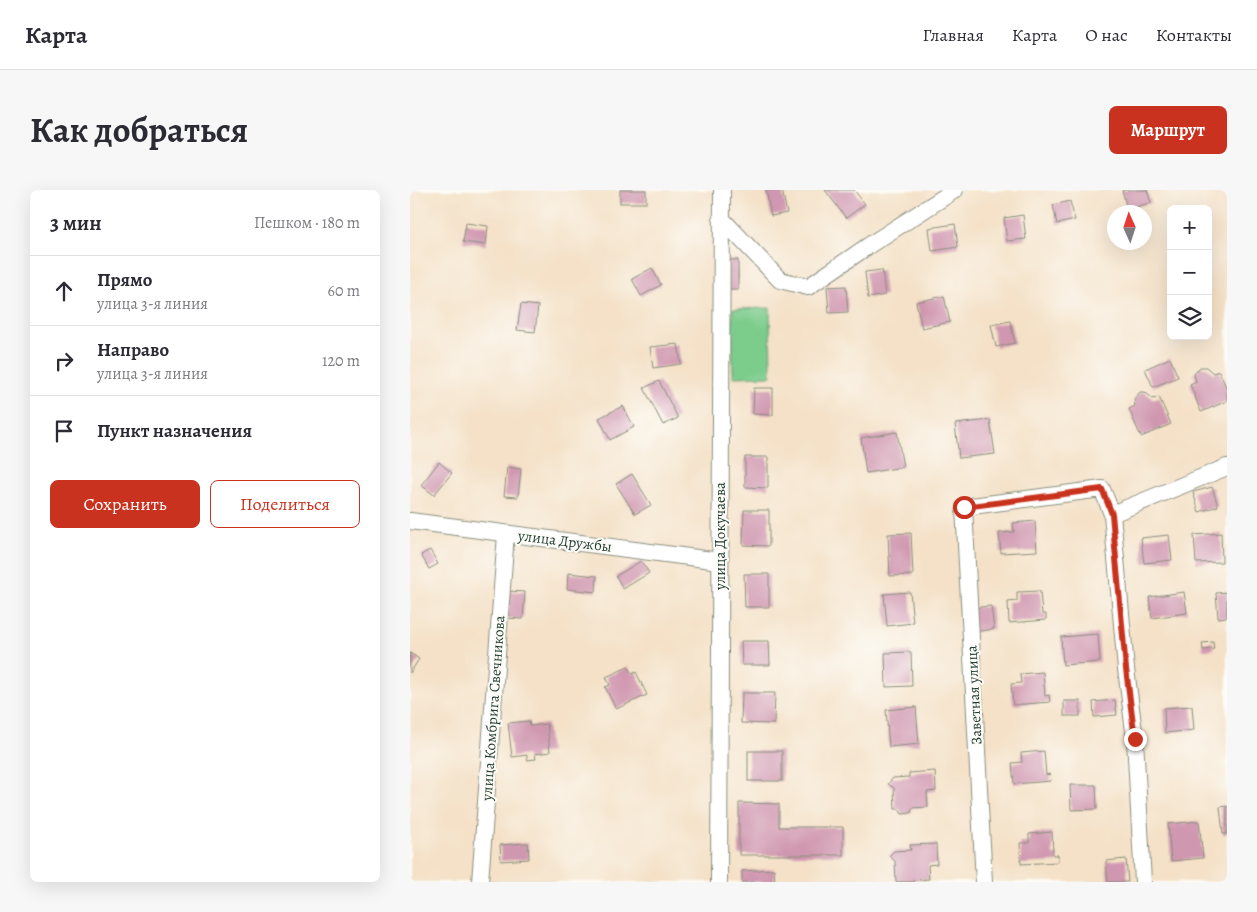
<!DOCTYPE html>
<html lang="ru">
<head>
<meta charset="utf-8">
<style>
	body { margin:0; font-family:Alegreya,serif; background:#f7f7f7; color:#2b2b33 }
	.controls { position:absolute; right:15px; top:15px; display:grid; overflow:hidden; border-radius:8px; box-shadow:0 5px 20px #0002 }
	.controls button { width:45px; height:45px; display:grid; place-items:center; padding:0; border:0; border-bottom:1px solid #e1e1e2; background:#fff; color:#2b2b33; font:25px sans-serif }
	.compass { position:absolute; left:697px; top:15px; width:45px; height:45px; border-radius:50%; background:#fff; box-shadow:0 5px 20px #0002; rotate:357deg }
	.stop { position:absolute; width:15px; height:15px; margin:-11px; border:4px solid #c8321e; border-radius:50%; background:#fff }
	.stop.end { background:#c8321e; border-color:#fff; box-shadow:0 1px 5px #0008 }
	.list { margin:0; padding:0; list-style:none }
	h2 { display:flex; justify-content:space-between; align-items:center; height:65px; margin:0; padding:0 20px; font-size:21px }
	h2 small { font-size:16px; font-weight:400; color:#7c7c81 }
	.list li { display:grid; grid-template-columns:32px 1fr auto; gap:15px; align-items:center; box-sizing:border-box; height:70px; padding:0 20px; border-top:1px solid #e1e1e2 }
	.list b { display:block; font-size:19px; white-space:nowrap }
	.list p { margin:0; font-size:16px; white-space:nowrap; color:#7c7c81 }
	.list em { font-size:16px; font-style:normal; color:#7c7c81 }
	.actions { display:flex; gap:10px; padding:15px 20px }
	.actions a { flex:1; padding:11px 0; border:1px solid #c8321e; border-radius:8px; text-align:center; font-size:18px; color:#c8321e }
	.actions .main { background:#c8321e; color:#fff }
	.icon { flex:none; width:28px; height:28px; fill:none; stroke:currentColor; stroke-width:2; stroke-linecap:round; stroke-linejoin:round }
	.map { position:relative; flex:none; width:817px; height:692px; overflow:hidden; border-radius:8px }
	header { display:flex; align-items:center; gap:30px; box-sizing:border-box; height:70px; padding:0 25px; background:#fff; border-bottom:1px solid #e1e1e2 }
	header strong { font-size:24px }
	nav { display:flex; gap:28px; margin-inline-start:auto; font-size:18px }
	.intro { display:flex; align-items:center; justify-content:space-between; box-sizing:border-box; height:120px; padding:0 30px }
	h1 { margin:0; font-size:35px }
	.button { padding:12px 22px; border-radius:8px; background:#c8321e; color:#fff; font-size:18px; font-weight:700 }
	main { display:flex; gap:30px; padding:0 30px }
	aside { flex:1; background:#fff; border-radius:8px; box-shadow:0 5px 20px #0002 }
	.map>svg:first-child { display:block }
	.green { fill:#7bcc8c; stroke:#4d8460 }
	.building { fill:#d098b0 }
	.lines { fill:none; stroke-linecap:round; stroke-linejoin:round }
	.minor-casing { stroke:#8a8f7e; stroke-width:18 }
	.minor { stroke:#fff; stroke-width:16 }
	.route { stroke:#c8321e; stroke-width:6 }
	.labels { text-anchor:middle; stroke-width:4; stroke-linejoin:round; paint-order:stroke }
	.street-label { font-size:15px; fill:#1f3d34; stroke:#fdfcf7 }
</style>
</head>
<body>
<header>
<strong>Карта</strong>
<nav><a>Главная</a><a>Карта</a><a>О нас</a><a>Контакты</a></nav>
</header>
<div class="intro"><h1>Как добраться</h1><a class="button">Маршрут</a></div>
<main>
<aside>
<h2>3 мин<small>Пешком · 180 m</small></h2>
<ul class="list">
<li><svg class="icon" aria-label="ahead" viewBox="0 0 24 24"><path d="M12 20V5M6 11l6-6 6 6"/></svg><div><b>Прямо</b><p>улица 3-я линия</p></div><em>60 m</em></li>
<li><svg class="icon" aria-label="right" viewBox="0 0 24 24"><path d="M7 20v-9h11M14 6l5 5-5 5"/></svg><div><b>Направо</b><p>улица 3-я линия</p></div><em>120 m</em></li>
<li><svg class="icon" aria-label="arrive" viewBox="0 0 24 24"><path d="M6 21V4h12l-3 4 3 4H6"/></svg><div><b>Пункт назначения</b></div></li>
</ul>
<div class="actions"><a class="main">Сохранить</a><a>Поделиться</a></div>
</aside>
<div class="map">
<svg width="817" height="692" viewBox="0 0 817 692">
	<rect width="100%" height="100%" fill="#fdfcf7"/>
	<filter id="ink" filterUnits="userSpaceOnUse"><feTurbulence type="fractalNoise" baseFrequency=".02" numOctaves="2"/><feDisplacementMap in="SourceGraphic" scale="10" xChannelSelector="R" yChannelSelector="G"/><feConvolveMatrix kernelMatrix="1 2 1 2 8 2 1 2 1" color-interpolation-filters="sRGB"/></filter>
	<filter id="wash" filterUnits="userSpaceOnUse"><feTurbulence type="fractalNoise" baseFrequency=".0096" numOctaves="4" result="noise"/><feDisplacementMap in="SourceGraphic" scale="20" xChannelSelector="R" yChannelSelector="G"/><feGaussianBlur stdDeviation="1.12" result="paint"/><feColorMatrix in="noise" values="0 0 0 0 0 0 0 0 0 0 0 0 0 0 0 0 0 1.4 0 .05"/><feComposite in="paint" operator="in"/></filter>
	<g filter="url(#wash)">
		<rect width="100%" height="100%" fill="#f4e1c7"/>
		<path class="green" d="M360 118 361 186 323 187 322 119Z"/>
		<g id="blocks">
			<g class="building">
				<rect x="210" y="0" width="26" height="13"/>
				<path d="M356 0H372L377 23 361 26Z"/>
				<path d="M415 0H444L455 14 436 28Z"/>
				<path d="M712 0H737L741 13 717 19Z"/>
				<path d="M660 11 665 30 647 34 643 15Z"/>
				<path d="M613 25 616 49 597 51 594 28Z"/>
				<path d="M56 33 78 36 76 55 53 52Z"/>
				<path d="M545 34 548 57 522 61 519 38Z"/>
				<path d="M318 70H328V100H317Z"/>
				<path d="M242 78 251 95 231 106 222 89Z"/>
				<path d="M472 80 475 105 458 108 455 82Z"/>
				<path d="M436 96 438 122 419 123 417 97Z"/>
				<path d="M534 106 540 132 512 138 506 112Z"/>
				<path d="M111 114 128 116 125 142 107 140Z"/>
				<path d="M600 131 605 153 586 157 581 135Z"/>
				<path d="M268 154 271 174 243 178 240 157Z"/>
				<path d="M760 168 768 187 743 197 735 179Z"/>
				<path d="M790 177H796L803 183 809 181 817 199V211L791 222 780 194 786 191 784 184Z"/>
				<path d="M249 191 268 228 253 235 234 198Z"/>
				<path d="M344 198H363V225L343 224Z"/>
				<path d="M730 202H735L743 209 749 207 761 234 731 247 719 219 725 216 724 209Z"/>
				<path d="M213 216 224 237 200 250 189 228Z"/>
				<path d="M580 230 585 264 549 268 545 234Z"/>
				<path d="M487 242 493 277 456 283 451 248Z"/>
				<path d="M335 267H358V298L335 297Z"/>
				<path d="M29 272 42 283 24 305 11 295Z"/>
				<path d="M97 277 111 279 108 307 94 306Z"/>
				<path d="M222 284 241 315 225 324 206 294Z"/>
				<path d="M802 297 808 316 789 322 783 302Z"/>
				<path d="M334 320H359V356L333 355Z"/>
				<path d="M625 331 627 361 591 363 589 343 604 342 603 333Z"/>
				<path d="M501 343 503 385 480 386 478 344Z"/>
				<path d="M811 343 812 372 786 373 784 345Z"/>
				<path d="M759 345 762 370 734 373 731 348Z"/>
				<path d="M20 360 28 374 19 379 11 365Z"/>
				<path d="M231 371 239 383 213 399 206 386Z"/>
				<path d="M158 383 187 386 186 402 157 399Z"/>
				<path d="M334 384H359V417H335Z"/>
				<path d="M97 401 115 402 113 429 95 428Z"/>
				<path d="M630 401 632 424H636V430L599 433 598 412 607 411V402Z"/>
				<path d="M500 402 503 433 477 436 474 404Z"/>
				<path d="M774 402 777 423 742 428 739 407Z"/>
				<path d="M817 402V427L808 428 806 403Z"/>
				<path d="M581 416 584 439 564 442 561 418Z"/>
				<path d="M688 444 690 472 653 475 651 447Z"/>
				<path d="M331 451H359L360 475H332Z"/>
				<path d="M803 452 804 459 793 460 792 453Z"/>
				<path d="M501 462 502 496 476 497 475 463Z"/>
				<path d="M0 463 9 469 0 483Z"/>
				<path d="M218 477 222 484 226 482 237 505 206 519 195 497 200 495 196 487Z"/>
				<path d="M633 482 635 506 639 505 640 512 603 515 601 494 611 493 610 484Z"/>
				<path d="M332 503H365L364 534 331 533Z"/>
				<path d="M705 510 707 525 684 527 683 512Z"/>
				<rect x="654" y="511" width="16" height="15"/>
				<path d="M782 516 784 540 755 543 754 518Z"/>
				<path d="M506 517 509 554 479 557 476 520Z"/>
				<path d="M119 531 120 536 137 534 140 562 125 564 126 569 117 570V565L102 567 98 533Z"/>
				<rect x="338" y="561" width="34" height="30"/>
				<path d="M634 561 636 585 640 584 641 591 604 594 602 573 612 572 611 563Z"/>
				<path d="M525 581 526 601 517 602 518 617 502 618 501 623 492 624 489 619H485L484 598 478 594 483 588 499 587V583Z"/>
				<path d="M660 595H686L687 619 661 620Z"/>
				<path d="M329 613 369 614V637H433V665H329Z"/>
				<path d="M817 616V644H813L810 617Z"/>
				<path d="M789 631 793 668 761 671 758 634Z"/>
				<path d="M642 642 643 665H648V672L611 674 610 653H619V644Z"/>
				<path d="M118 653 119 669 91 671 90 655Z"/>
				<path d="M526 654 527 674 518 675 519 689 503 690V692H486L485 671 479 666 484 661 501 660 500 655Z"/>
				<path d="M716 669 718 692H698L696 671Z"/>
				<path d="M364 679 365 692H332V681Z"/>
			</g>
		</g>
	</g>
	<g filter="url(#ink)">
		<use href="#blocks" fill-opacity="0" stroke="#8a8f7e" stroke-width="1"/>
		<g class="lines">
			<g class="minor-casing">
				<g id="minor">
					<path d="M311 28 370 90 398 97 458 56 545 0"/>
					<path d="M702 324 817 277"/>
					<path d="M0 331 310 371"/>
					<path d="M70 692 96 344"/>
					<path d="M309 692 312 0"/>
					<path d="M574 692 554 317 692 299 702 324 716 479 725 549 733 692"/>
				</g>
			</g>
			<use href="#minor" class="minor"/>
		</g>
	</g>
	<g class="lines" filter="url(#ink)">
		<path class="route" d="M554 317 692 299 702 324 716 479 725 549"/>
	</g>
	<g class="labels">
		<g class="street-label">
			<text transform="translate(310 346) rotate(-90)" y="5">улица Докучаева</text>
			<text transform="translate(155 351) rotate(7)" y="5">улица Дружбы</text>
			<text transform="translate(564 505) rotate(-93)" y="5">Заветная улица</text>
			<text transform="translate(83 518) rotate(-86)" y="5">улица Комбрига Свечникова</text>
		</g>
	</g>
</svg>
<div class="controls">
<button>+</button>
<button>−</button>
<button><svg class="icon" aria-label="layers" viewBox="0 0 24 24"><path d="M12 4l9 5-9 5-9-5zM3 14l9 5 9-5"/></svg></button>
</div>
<svg class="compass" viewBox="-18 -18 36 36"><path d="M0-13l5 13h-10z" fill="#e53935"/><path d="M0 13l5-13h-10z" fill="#7c7c81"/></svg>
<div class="stop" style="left:554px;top:317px"></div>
<div class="stop end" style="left:725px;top:549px"></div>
</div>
</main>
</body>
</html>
